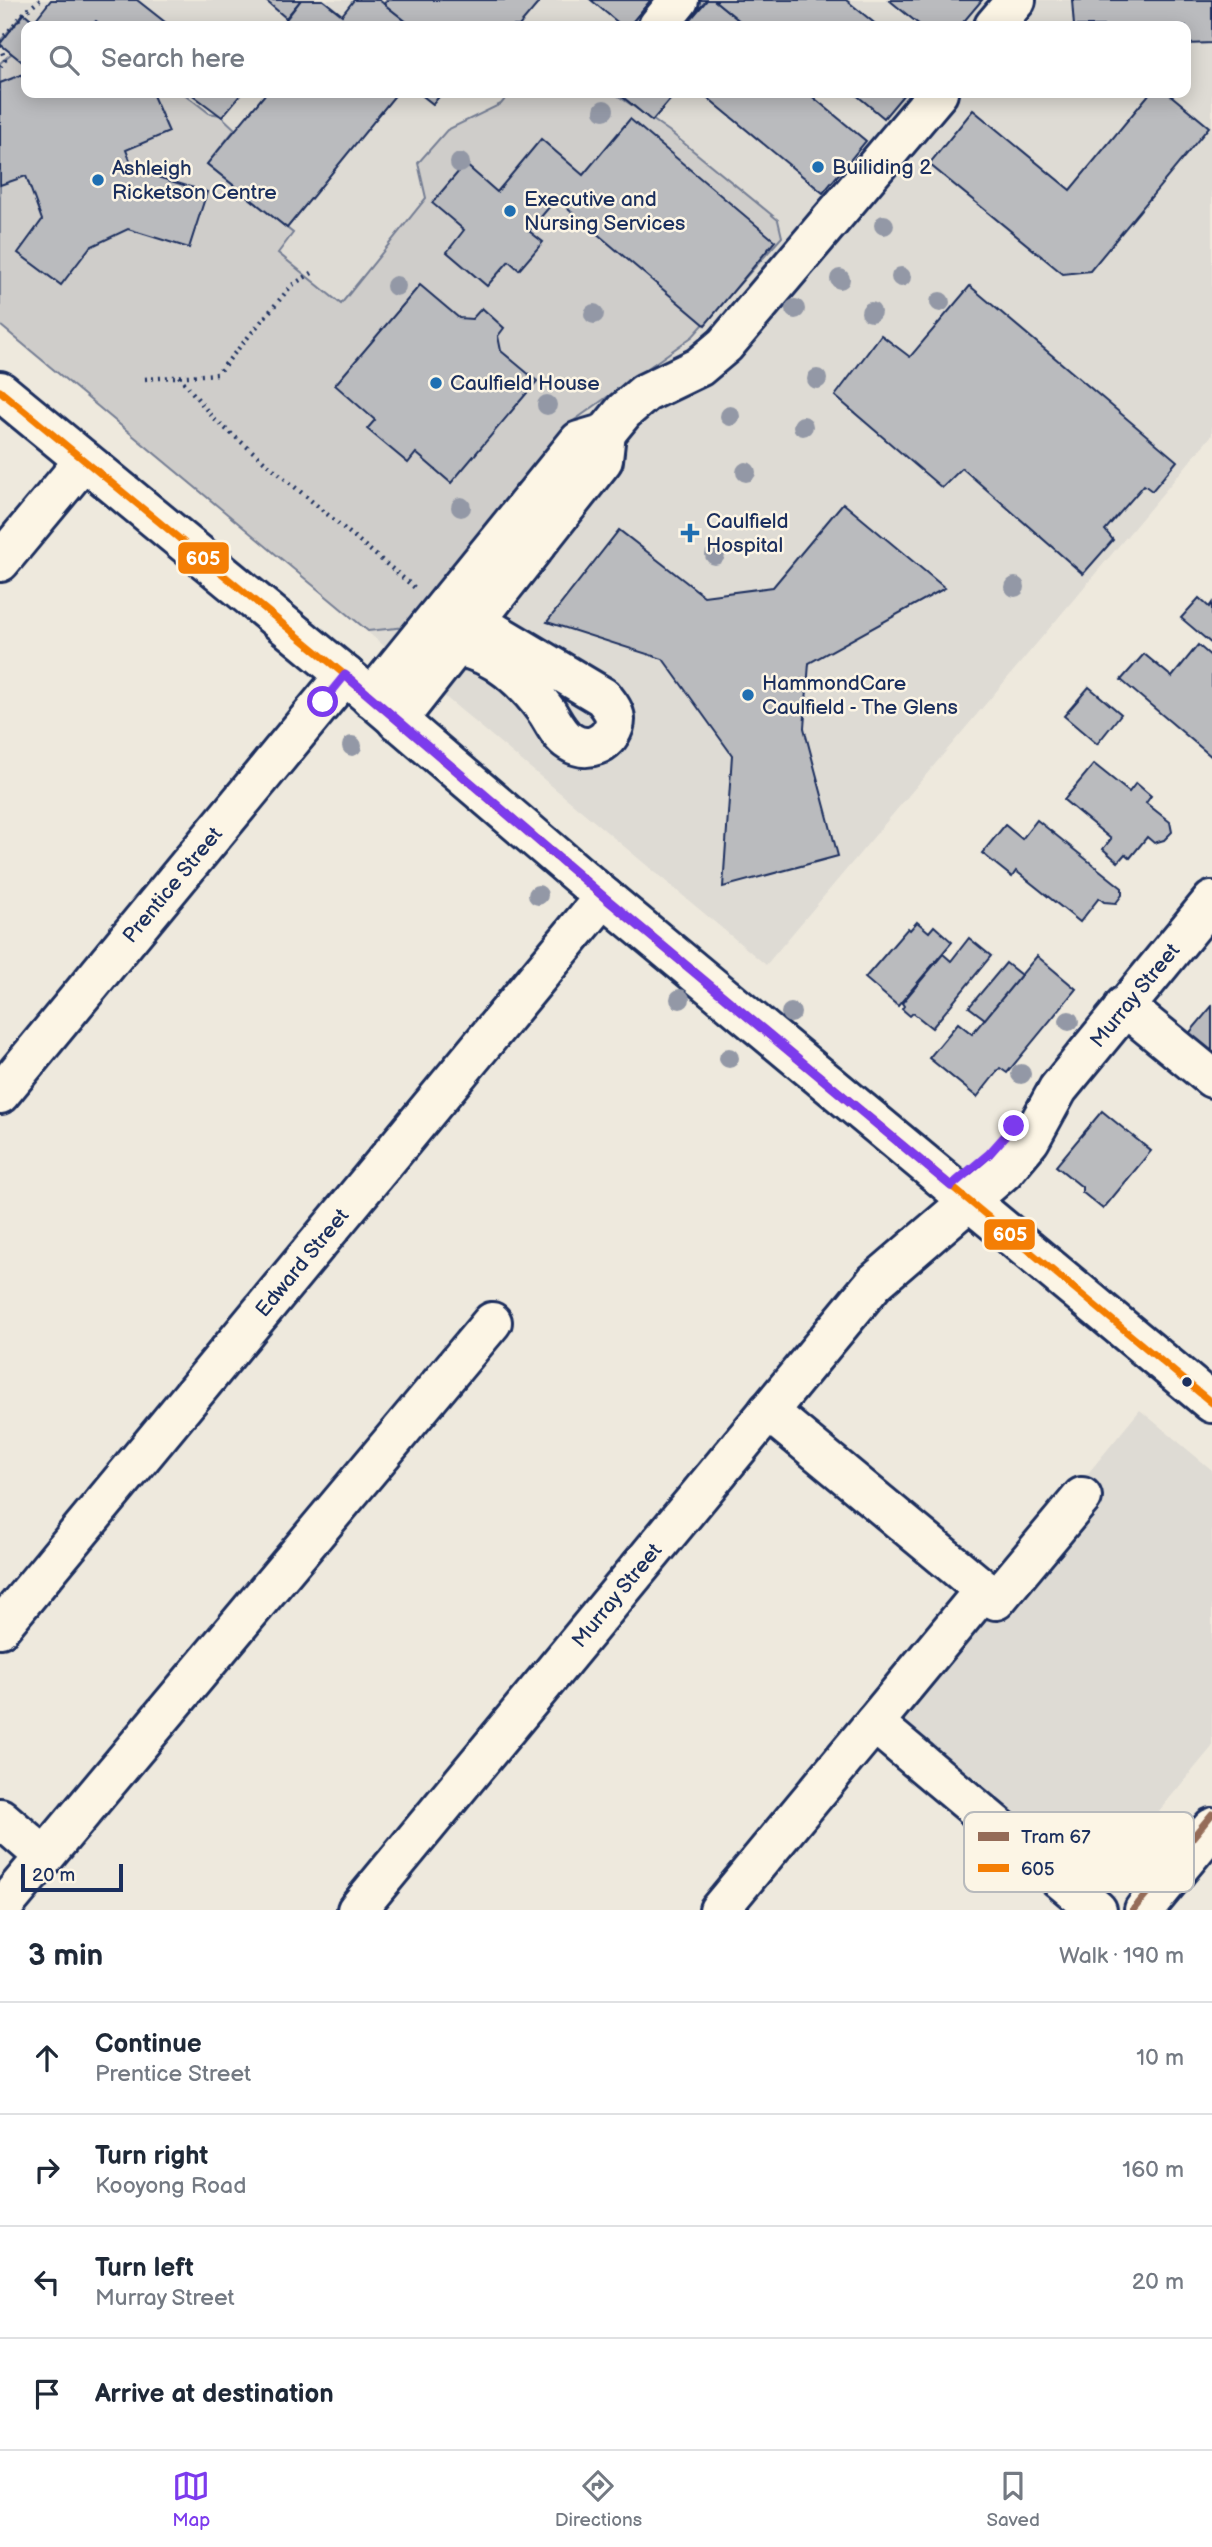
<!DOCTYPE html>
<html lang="en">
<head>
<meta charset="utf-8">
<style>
	body { margin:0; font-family:"Balsamiq Sans",sans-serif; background:#f2f2f3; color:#1f2937 }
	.scale { position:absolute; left:21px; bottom:18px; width:102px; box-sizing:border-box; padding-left:7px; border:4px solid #1b2f5e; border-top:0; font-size:19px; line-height:24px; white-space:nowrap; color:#1b2f5e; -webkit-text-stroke:5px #fcf5e5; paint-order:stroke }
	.stop { position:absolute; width:21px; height:21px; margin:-16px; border:5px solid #7c3aed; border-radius:50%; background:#fff }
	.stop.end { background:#7c3aed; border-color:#fff; box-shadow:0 2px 7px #0008 }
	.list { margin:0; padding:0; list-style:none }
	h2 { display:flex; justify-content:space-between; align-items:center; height:91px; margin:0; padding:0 28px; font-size:30px }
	h2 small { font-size:23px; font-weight:400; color:#747a83 }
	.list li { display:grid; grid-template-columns:46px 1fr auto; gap:21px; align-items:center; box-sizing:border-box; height:112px; padding:0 28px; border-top:2px solid #e0e1e3 }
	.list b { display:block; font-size:26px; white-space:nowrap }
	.list p { margin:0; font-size:23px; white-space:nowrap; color:#747a83 }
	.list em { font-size:23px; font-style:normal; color:#747a83 }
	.icon { flex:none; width:38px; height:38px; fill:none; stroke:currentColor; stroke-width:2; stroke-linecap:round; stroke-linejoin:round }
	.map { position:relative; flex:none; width:1212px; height:1910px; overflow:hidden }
	.search { position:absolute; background:#fff; box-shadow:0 4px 18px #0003; left:21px; right:21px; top:21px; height:77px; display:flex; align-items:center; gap:18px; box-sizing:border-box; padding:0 24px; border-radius:14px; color:#747a83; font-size:26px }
	.sheet { height:539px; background:#fff }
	nav { display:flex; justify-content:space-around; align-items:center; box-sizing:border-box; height:98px; border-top:2px solid #e0e1e3; background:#fff; font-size:19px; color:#747a83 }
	nav a { display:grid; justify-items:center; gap:4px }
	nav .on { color:#7c3aed }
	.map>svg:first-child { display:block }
	.built { fill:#dedbd4; fill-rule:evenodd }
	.green { fill:#cfcdca; stroke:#757e94; stroke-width:2 }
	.building { fill:#babbbe; stroke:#1b2f5e; stroke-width:2 }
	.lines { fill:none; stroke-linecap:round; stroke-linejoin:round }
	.minor-casing { stroke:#1b2f5e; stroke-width:44 }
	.path { stroke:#1b2f5e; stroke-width:4.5; stroke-dasharray:2 5; stroke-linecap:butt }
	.minor { stroke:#fcf5e5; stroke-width:38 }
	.bus-1-casing { stroke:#fcf5e5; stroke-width:12 }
	.bus-1 { stroke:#f47e05; stroke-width:7 }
	.tram-1-casing { stroke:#fcf5e5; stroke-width:12 }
	.tram-1 { stroke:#956c58; stroke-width:7 }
	.tree { fill:#9398a6 }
	.route { stroke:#7c3aed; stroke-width:9 }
	.poi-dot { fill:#1f6fb2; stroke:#fcf5e5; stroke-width:2.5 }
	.bus-dot { fill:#1b2f5e; stroke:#fcf5e5; stroke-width:2.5 }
	.labels { text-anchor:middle; stroke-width:5; stroke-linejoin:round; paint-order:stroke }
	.poi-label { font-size:21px; fill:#1b2f5e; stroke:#fcf5e5; text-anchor:start }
	.street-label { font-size:21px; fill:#1b2f5e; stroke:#fcf5e5 }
	.key { fill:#fcf5e5; stroke:#b8babc; stroke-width:2 }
	.key-label { font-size:19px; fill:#1b2f5e }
	.line-badge { stroke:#fcf5e5; stroke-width:2.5 }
	.badge-label { font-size:19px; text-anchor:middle; font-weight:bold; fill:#fff }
</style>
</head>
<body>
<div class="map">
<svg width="1212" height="1910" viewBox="0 0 1212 1910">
	<rect width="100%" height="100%" fill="#eee9dd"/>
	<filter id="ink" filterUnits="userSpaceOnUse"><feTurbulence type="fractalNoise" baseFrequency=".0143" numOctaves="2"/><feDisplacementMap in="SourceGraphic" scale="14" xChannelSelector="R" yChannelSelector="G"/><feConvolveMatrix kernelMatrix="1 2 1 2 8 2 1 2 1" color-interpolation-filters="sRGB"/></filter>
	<g filter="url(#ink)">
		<g class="built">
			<path d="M0 0H1212V435L766 965 0 325ZM26 26H1186V93H26Z"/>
			<path d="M1140 1410 1212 1470V1747L1095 1888 888 1717Z"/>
		</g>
		<path class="green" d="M24 13 39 26H26V93H183L209 113 220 115 235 129 207 164 293 233 278 253 341 304 426 198 418 163 447 130 501 104 510 93H614L669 131 778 220 782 237 693 336 572 422 406 627 368 631 0 325V63L12 53 0 44V41Z"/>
		<g class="building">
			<path d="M51 0H137L170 26H103L96 21 91 26H44L36 19Z"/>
			<path d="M265 0H301L286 18Z"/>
			<path d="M301 0H323L342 15 354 0H379L412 26H281Z"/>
			<path d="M387 0H541L519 26H412L384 4Z"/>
			<path d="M591 0H651L629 26H622Z"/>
			<path d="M651 0H707L685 26H629Z"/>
			<path d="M707 0H714L746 26H685Z"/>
			<path d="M714 0H846L878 26H746Z"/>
			<path d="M889 0H982L960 26H921Z"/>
			<path d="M1072 0H1212V43L1186 44V26H1074Z"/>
			<path d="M24 13 39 26H26V65L0 44Z"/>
			<path d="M26 73V93H152L169 132 126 150 134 170 207 192 189 248 128 229 90 247 61 285 18 253 42 220 26 176 0 185V83Z"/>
			<path d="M190 93H242L222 117Z"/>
			<path d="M266 93H397L287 228 207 164Z"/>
			<path d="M419 93H442L433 104Z"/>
			<path d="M618 93H676L652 121Z"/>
			<path d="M702 93H808L866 141 823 193Z"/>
			<path d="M854 93H905L884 118Z"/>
			<path d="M1150 93H1168L1209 127 1090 271 1063 274 929 164 973 110 1070 190Z"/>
			<path d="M630 119 775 241 705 325 556 199 529 231 543 242 519 270 509 261 487 286 447 252 464 230 432 203 465 164 497 192 541 139 583 175Z"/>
			<path d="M420 285 459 318 472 319 482 308 504 328 498 336 501 351 537 381 451 483 416 453 408 463 367 429 375 420 335 385Z"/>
			<path d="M970 286 1177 461 1152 491 1144 485 1105 530 1113 540 1083 574 962 468 942 488 835 396 881 335 910 357Z"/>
			<path d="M843 503 945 588 809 663 804 728 838 856 723 887 732 755 663 659 547 622 619 530 704 596 773 587Z"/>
			<path d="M1199 598 1209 607 1212 603V644L1181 618Z"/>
			<path d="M1198 645 1212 657V757L1121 680 1144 654 1172 677Z"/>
			<path d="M1089 687 1121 714 1097 744 1064 716Z"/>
			<path d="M1094 764 1129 792 1136 783 1151 796 1146 803 1170 822 1172 832 1164 840 1154 843 1147 837 1130 858 1125 854 1118 862 1103 849 1111 839 1064 800Z"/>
			<path d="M1037 820 1122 888V895L1116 903 1104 902 1099 898 1080 922 1016 871 1012 877 982 853 1005 825 1022 839Z"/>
			<path d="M917 922 929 932 934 926 952 942 898 1006 865 978 908 928 910 930Z"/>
			<path d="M969 938 991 956 932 1028 913 1013 910 1016 902 1009 904 1006 902 1003 943 954 951 961Z"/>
			<path d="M1037 956 1076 989 1007 1073 1000 1068 977 1097 929 1058 958 1023 972 1034Z"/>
			<path d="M1006 963 1021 975 985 1019 969 1007Z"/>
			<path d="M1212 1006V1059L1186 1037Z"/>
			<path d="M1102 1111 1151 1151 1103 1209 1082 1192V1187L1056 1166Z"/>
		</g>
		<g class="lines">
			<g class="minor-casing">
				<g id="minor">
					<path d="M658 26 679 0"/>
					<path d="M994 26 1016 0"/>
					<path d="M0 391 345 675 604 897 1212 1403"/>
					<path d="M606 433 624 411 645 393 699 367 725 345 938 93"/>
					<path d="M0 562 83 462"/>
					<path d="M457 647C495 652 526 682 547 712 554 723 559 735 570 742 587 753 607 745 614 726 618 714 609 705 603 697L477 622"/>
					<path d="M371 698 579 441 606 433 603 460 397 721"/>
					<path d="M1124 1006 1212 1078"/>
					<path id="s1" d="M0 1094 345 675"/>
					<path d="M768 1411 984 1590 874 1723"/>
					<path d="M984 1590 996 1600 1082 1497"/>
					<path id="s2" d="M0 1628 604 897"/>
					<path d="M0 1818 44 1856"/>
					<path d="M0 1910 492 1322"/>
					<path id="s3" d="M357 1910 875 1282 1004 1171 1030 1140 1058 1089 1212 901"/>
					<path d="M719 1910 874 1723 1097 1910"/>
					<path d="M1144 1910 1212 1828"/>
				</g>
			</g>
			<g class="path">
				<path d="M0 41 24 13 40 0"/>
				<path d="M0 46 5 60 0 67"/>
				<path d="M179 376 214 419 415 588"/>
				<path d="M145 379 217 374 292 285 312 273"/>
			</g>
			<use href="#minor" class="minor"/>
			<g class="bus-1-casing">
				<path id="bus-1" d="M0 391 345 675 604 897 1212 1403"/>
			</g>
			<use href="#bus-1" class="bus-1"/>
			<g class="tram-1-casing">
				<path id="tram-1" d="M1133 1910 1212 1814"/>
			</g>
			<use href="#tram-1" class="tram-1"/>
		</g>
		<g class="tree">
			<circle cx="604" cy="110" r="10"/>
			<circle cx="460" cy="163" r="10"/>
			<circle cx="884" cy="225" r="10"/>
			<circle cx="901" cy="277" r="10"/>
			<circle cx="840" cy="279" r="10"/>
			<circle cx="396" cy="286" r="10"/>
			<circle cx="940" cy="302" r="10"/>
			<circle cx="795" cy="309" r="10"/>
			<circle cx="871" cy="312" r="10"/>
			<circle cx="594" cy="314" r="10"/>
			<circle cx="817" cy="379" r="10"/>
			<circle cx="547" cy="405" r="10"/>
			<circle cx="730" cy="416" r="10"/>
			<circle cx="803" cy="426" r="10"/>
			<circle cx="746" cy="472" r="10"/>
			<circle cx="461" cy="507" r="10"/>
			<circle cx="715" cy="555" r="10"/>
			<circle cx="1015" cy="587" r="10"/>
			<circle cx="352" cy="746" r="10"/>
			<circle cx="538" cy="895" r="10"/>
			<circle cx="680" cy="999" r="10"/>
			<circle cx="791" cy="1013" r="10"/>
			<circle cx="1069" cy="1021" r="10"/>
			<circle cx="729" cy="1058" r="10"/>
			<circle cx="1021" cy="1074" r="10"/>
		</g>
	</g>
	<g class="lines" filter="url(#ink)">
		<path class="route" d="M323 702 345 675 604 897 951 1186 989 1154 1014 1126"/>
	</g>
	<g class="poi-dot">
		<circle cx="818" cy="167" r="7"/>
		<circle cx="98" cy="180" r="7"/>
		<circle cx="510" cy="211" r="7"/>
		<circle cx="436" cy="383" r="7"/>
		<path d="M686.5 522.5h7v7h7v7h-7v7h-7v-7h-7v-7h7z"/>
		<circle cx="748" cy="695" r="7"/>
	</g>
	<circle class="bus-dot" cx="1187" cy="1382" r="6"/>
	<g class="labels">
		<g class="poi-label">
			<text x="832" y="174">Builiding 2</text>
			<text x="112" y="175">Ashleigh<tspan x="112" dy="24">Ricketson Centre</tspan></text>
			<text x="524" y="206">Executive and<tspan x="524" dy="24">Nursing Services</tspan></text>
			<text x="450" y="390">Caulfield House</text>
			<text x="706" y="528">Caulfield<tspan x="706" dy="24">Hospital</tspan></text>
			<text x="762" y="690">HammondCare<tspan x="762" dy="24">Caulfield - The Glens</tspan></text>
		</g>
		<g class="street-label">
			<text dy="7" stroke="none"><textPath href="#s1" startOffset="271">Prentice Street</textPath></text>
			<text dy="7" stroke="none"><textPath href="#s3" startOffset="1204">Murray Street</textPath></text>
			<text dy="7" stroke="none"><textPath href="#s2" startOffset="474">Edward Street</textPath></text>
			<text dy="7" stroke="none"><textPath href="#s3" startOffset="408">Murray Street</textPath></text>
		</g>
	</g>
	<rect x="964" y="1812" width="230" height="80" rx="10" class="key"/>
	<rect x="978" y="1832" width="31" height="9" fill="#956c58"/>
	<rect x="978" y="1864" width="31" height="8" fill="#f47e05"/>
	<g class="key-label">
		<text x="1021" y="1843">Tram 67</text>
		<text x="1021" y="1875">605</text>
	</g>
	<g class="line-badge">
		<rect x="177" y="541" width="53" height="34" rx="7" fill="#f47e05"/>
		<rect x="983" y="1218" width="53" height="33" rx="7" fill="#f47e05"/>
	</g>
	<g class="badge-label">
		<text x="203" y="565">605</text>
		<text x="1010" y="1241">605</text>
	</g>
</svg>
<div class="scale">20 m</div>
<div class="stop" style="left:323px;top:702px"></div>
<div class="stop end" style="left:1014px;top:1126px"></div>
<div class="search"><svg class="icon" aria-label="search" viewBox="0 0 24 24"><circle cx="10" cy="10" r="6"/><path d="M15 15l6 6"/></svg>Search here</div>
</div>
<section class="sheet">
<h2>3 min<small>Walk · 190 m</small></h2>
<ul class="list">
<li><svg class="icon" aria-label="ahead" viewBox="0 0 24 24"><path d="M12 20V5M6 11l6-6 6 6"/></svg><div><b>Continue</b><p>Prentice Street</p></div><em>10 m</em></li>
<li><svg class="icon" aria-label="right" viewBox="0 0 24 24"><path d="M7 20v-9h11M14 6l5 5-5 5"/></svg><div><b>Turn right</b><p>Kooyong Road</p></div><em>160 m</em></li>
<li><svg class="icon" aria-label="left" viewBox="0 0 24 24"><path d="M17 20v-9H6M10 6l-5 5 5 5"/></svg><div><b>Turn left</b><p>Murray Street</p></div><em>20 m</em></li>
<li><svg class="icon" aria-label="arrive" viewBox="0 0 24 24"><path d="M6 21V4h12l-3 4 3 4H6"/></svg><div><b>Arrive at destination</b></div></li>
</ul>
</section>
<nav>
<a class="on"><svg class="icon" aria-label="map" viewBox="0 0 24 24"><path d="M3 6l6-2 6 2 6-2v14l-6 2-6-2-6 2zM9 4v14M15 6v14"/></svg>Map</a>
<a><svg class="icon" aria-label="directions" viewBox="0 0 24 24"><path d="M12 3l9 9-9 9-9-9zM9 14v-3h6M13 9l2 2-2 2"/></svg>Directions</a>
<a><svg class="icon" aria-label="saved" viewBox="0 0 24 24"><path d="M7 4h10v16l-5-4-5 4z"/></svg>Saved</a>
</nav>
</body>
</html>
